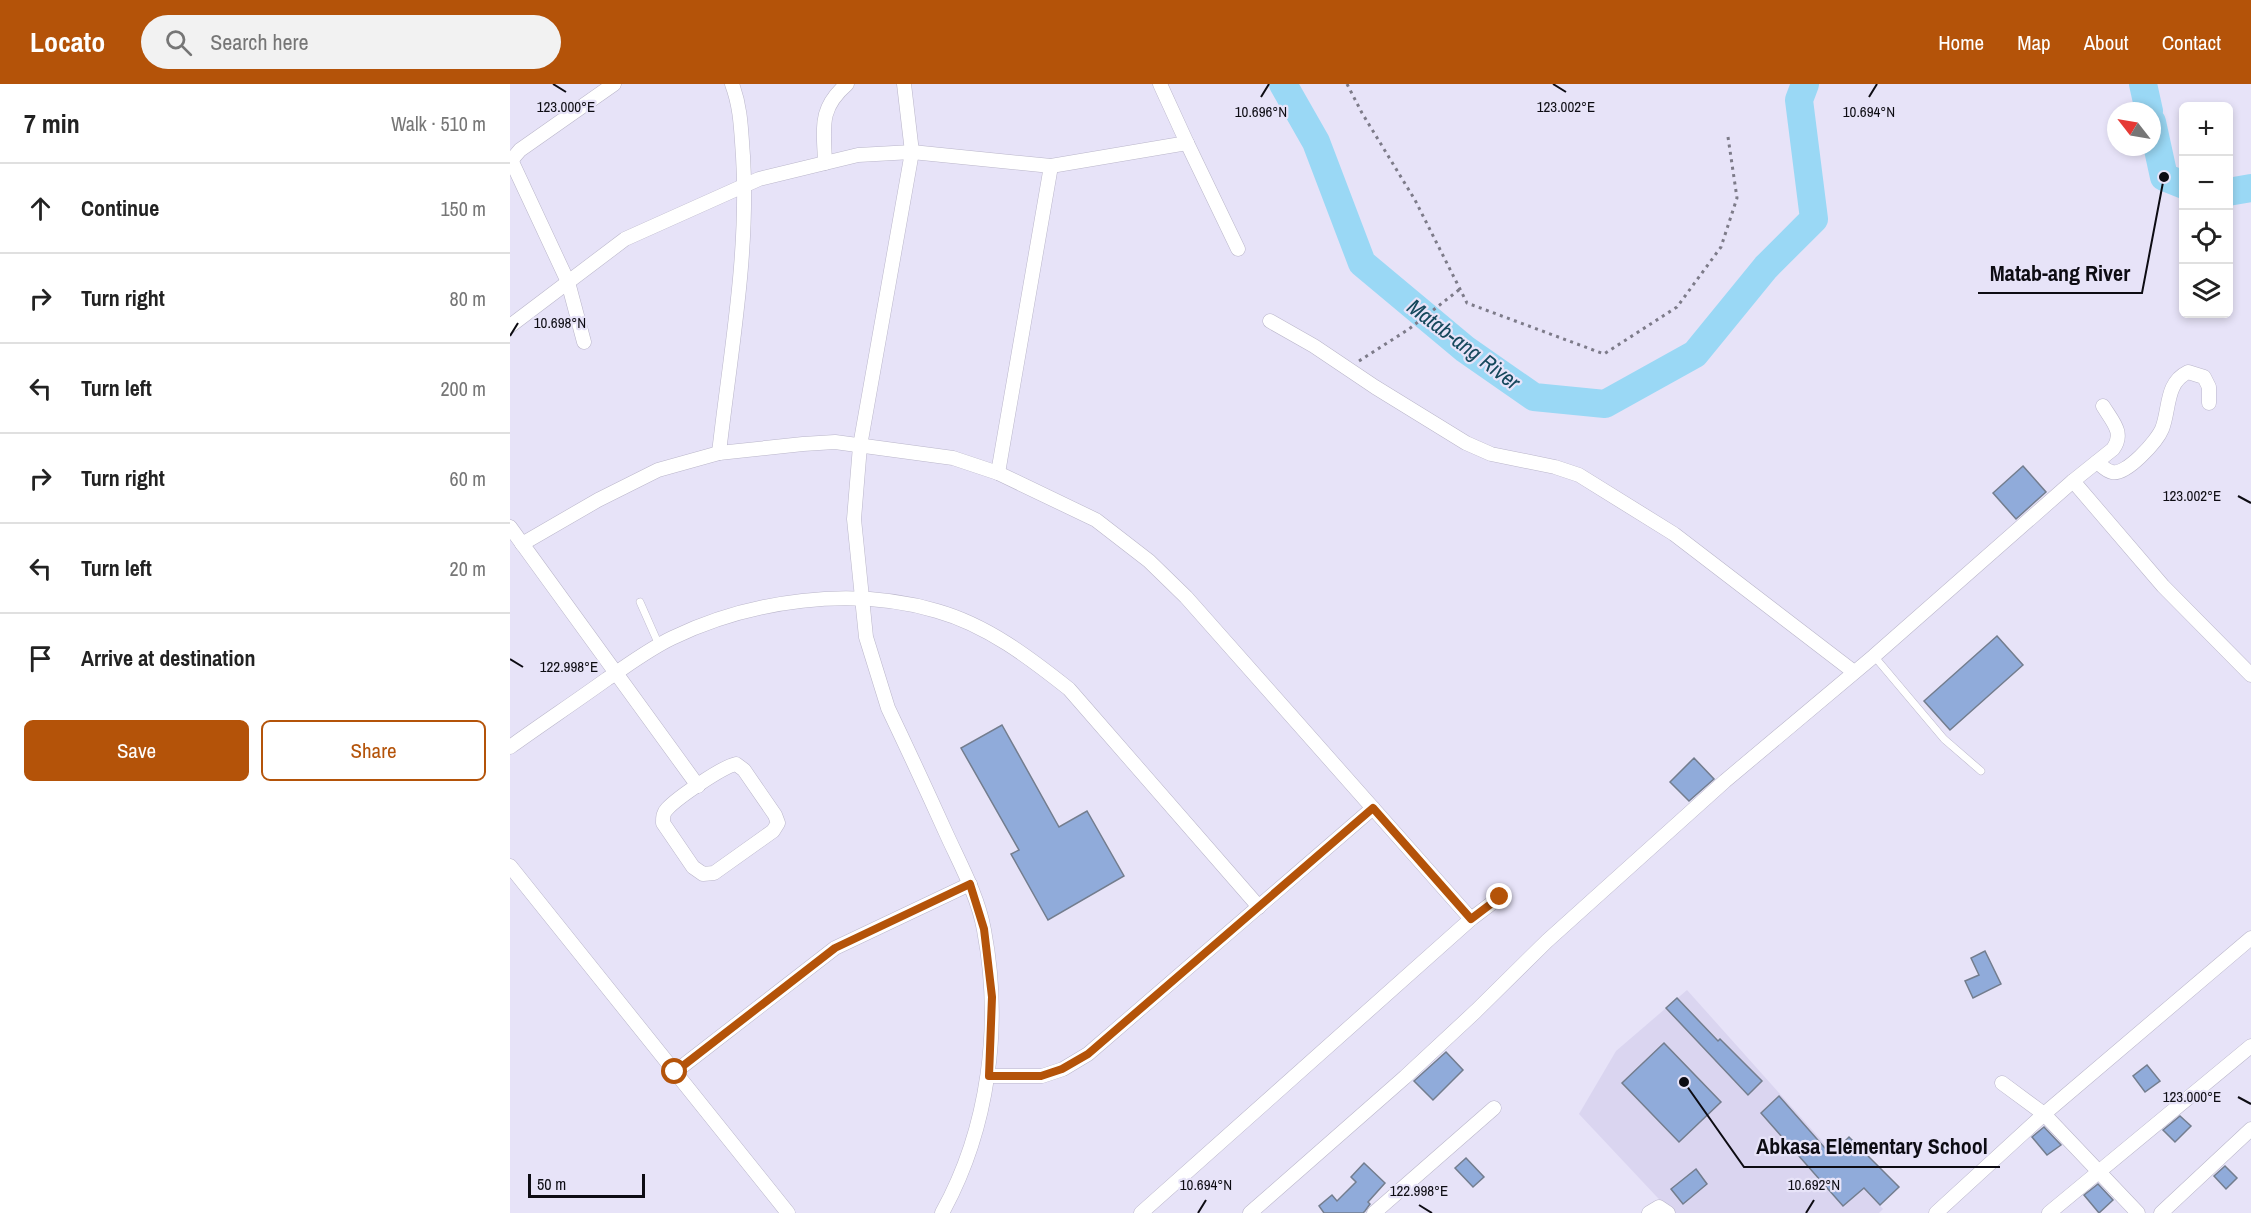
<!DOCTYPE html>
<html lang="en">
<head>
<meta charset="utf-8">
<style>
	body { margin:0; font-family:"Archivo Narrow",sans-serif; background:#f2f2f2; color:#222 }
	.controls { position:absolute; right:18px; top:18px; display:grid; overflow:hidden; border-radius:9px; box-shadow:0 3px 9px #0003 }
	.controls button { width:54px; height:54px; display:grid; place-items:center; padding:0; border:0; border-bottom:2px solid #e0e0e0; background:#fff; color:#222; font:30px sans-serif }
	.compass { position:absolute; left:1597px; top:18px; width:54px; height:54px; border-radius:50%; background:#fff; box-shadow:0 3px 9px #0003; rotate:301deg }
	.scale { position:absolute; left:18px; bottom:15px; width:117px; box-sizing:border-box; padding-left:6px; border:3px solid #0d0c13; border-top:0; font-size:16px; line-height:21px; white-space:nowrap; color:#0d0c13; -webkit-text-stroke:4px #e7e3f8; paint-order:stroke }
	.stop { position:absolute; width:18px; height:18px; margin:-14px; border:4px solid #b45309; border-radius:50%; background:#fff }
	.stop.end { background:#b45309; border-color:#fff; box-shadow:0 2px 6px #0008 }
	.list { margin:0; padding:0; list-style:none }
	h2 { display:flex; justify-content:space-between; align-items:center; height:78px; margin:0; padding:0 24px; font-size:26px }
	h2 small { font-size:20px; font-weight:400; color:#767676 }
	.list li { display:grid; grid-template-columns:39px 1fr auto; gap:18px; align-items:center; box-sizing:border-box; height:90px; padding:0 24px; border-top:2px solid #e0e0e0 }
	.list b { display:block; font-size:22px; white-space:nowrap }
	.list em { font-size:20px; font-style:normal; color:#767676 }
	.actions { display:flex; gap:12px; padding:18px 24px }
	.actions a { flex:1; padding:14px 0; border:2px solid #b45309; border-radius:9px; text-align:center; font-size:21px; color:#b45309 }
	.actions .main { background:#b45309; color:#fff }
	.icon { flex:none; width:33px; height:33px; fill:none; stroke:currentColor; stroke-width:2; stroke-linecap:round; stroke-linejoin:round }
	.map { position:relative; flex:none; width:1741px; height:1129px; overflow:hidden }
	header { display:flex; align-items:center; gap:36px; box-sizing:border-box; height:84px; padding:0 30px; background:#b45309; color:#fff }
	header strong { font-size:28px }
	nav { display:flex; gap:33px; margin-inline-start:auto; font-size:21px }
	.search { width:420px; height:54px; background:#f2f2f2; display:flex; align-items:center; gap:15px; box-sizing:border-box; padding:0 21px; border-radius:33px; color:#767676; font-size:22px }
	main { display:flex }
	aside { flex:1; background:#fff }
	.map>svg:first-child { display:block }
	.built { fill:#dad5f0 }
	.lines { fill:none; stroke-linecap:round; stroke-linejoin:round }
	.river { stroke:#9ad8f5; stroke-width:28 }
	.building { fill:#90abda; stroke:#737d8e; stroke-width:1.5 }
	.lane-casing { stroke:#bab6ca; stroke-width:8 }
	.street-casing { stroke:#bab6ca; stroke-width:15 }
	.path { stroke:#7d7b89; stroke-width:3; stroke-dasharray:3 4.5; stroke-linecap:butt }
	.lane { stroke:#fff; stroke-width:7 }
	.street { stroke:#fff; stroke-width:14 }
	.route { stroke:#b45309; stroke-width:8 }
	.ticks { fill:none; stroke:#0d0c13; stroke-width:2 }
	.labels { text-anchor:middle; stroke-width:4.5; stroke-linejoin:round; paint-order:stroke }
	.water-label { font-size:22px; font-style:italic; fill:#15485c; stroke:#e7e3f8 }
	.ticks-label { font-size:15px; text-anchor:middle; fill:#0d0c13; stroke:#e7e3f8; stroke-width:4.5; stroke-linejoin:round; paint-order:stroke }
	.leader { fill:none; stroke:#0d0c13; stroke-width:2 }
	.callout-dot { fill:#0d0c13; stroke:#e7e3f8; stroke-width:2 }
	.callout-label { font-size:22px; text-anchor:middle; font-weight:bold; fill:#0d0c13; stroke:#e7e3f8; stroke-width:4.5; stroke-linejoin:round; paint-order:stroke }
</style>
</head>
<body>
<header>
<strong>Locato</strong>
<div class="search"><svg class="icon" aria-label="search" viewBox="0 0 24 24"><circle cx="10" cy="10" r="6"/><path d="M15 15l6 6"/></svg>Search here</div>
<nav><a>Home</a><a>Map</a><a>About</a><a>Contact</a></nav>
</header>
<main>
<aside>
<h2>7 min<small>Walk · 510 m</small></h2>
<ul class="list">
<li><svg class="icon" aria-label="ahead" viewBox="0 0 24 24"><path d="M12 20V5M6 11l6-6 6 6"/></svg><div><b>Continue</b></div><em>150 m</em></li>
<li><svg class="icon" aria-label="right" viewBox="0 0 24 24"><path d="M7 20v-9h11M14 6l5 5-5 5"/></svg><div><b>Turn right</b></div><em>80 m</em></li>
<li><svg class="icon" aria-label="left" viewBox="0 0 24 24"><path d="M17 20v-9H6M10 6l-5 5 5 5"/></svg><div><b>Turn left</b></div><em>200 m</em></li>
<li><svg class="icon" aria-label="right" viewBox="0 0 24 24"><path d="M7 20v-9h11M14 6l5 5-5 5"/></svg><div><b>Turn right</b></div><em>60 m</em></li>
<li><svg class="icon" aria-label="left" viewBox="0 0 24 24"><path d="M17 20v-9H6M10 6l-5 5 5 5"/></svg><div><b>Turn left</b></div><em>20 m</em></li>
<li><svg class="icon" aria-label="arrive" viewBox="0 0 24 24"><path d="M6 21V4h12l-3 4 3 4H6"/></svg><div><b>Arrive at destination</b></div></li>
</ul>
<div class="actions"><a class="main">Save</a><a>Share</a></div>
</aside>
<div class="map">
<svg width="1741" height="1129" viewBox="0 0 1741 1129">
	<rect width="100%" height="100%" fill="#e7e3f8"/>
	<path class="built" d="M1177 906 1373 1125 1369 1129H1162L1069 1030 1106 967Z"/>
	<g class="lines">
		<g class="river">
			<path d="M773 0 806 58 852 179 955 265 1024 313 1095 320 1185 270 1256 183 1304 135 1289 16 1295 0"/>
			<path d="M1633 0 1639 27"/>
			<path d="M1642 38 1654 93 1674 101"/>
			<path d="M1718 108 1741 104"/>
		</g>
	</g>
	<g class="building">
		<path d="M1513 382 1536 408 1506 435 1483 409Z"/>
		<path d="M1487 552 1513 581 1440 646 1414 617Z"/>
		<path d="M492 641 549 743 577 727 614 792 538 836 501 770 509 766 451 664Z"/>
		<path d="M1184 674 1204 695 1179 717 1160 698Z"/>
		<path d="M1475 867 1491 900 1463 914 1455 897 1469 891 1461 874Z"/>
		<path d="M1167 914 1208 957 1210 955 1252 997 1238 1011 1156 924Z"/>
		<path d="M1154 959 1211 1018 1169 1058 1112 999Z"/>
		<path d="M936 968 953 986 923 1016 904 997Z"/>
		<path d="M1637 981 1650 997 1635 1008 1623 992Z"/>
		<path d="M1269 1012 1321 1071 1339 1053 1389 1103 1370 1121 1354 1104 1333 1122 1251 1029Z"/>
		<path d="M1670 1032 1681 1042 1665 1058 1653 1046Z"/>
		<path d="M1534 1043 1551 1061 1537 1071 1522 1053Z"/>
		<path d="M956 1074 974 1093 963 1103 945 1084Z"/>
		<path d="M854 1079 875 1099 858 1118 860 1120 855 1127 853 1129H814L809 1122 822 1111 827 1117 846 1098 841 1093Z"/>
		<path d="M1715 1082 1727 1094 1716 1105 1704 1092Z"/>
		<path d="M1186 1085 1197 1100 1173 1120 1161 1105Z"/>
		<path d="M1588 1100 1603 1116 1589 1129 1574 1111Z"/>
	</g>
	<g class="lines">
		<g class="lane-casing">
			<g id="lane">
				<path d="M130 518 149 561"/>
				<path d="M1364 572 1434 655 1471 687"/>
			</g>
		</g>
		<g class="street-casing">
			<g id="street">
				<path d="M394 0 402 68 350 362 344 435 356 553 378 624C398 666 417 707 436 749 450 780 468 812 474 846 492 941 479 1044 432 1129"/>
				<path d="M677 59 728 165"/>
				<path d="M315 79C314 44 308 25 337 0"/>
				<path d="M760 237 804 262 865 303 956 359 981 370 1045 383 1069 391 1164 450 1344 588"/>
				<path d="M0 242 115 155 249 95 348 71 402 68 541 82 677 59 650 0"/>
				<path d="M74 258 58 198 2 78 4 73 10 66 104 0"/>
				<path d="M209 369C220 271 239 171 233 72 231 46 231 24 222 0"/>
				<path d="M1587 378C1591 381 1596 387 1602 388 1616 392 1647 357 1652 345 1660 325 1655 299 1678 288L1694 293 1699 303V319"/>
				<path d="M488 389 541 82"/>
				<path d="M1563 397 1653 502 1741 591"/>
				<path d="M0 443 188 702"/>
				<path d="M12 460 88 416 148 386 209 369 293 360 325 358 443 374 488 389 586 436 639 477 676 513 961 835"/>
				<path d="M0 663C32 640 65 618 97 595 118 581 139 565 162 554 241 516 342 502 427 527 477 541 520 574 559 605L749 823"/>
				<path d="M226 680 234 686 265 731 268 739 263 747 204 789 193 790 183 783 153 739C153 733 153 729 157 725 167 714 212 683 226 680Z"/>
				<path d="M0 782 278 1129"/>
				<path d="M165 988 325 864 460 800"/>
				<path d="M479 992H532L553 985 578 970 863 724"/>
				<path d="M1492 999 1534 1030 1628 1129"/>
				<path d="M631 1129 961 835 990 813"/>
				<path d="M740 1129 895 993 966 927 1037 857 1215 697 1364 572 1563 397 1603 365C1615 349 1602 337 1593 322"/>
				<path d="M864 1129 984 1024"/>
				<path d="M1139 1129 1149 1123 1158 1129"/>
				<path d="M1426 1129 1534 1030 1741 854"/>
				<path d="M1539 1129 1741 962"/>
				<path d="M1651 1129 1741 1045"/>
			</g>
		</g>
		<g class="path">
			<path d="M837 0 852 29 905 116 957 219 1094 270 1167 223 1211 163 1227 114 1218 53"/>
			<path d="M849 277 899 245 950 205"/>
		</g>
		<use href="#lane" class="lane"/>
		<use href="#street" class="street"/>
	</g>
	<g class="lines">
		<path class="route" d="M165 988 325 864 460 800 474 845 482 913 479 992H531L552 985 578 970 863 724 961 835 990 813"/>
	</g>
	<path class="ticks" d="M43 0 56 8M1043 0 1056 8M751 13 759 0M1359 13 1367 0M0 252 8 239M1728 412 1741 419M0 575 13 583M1728 1013 1741 1020M909 1121 922 1129M688 1129 696 1116M1296 1129 1304 1116"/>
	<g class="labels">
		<g class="water-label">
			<text transform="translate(954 260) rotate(37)" y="8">Matab-ang River</text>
		</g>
	</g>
	<g class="ticks-label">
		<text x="56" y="28">123.000°E</text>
		<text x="1056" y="28">123.002°E</text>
		<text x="751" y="33">10.696°N</text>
		<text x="1359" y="33">10.694°N</text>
		<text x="50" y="244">10.698°N</text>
		<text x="1682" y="417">123.002°E</text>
		<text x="59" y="588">122.998°E</text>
		<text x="1682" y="1018">123.000°E</text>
		<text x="696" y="1106">10.694°N</text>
		<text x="1304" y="1106">10.692°N</text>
		<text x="909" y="1112">122.998°E</text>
	</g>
	<path class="leader" d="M1654 93L1632 209H1468M1174 998L1234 1083H1490"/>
	<g class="callout-dot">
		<circle cx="1654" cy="93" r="6"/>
		<circle cx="1174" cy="998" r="6"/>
	</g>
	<g class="callout-label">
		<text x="1550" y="197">Matab-ang River</text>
		<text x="1362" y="1070">Abkasa Elementary School</text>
	</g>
</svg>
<div class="controls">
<button>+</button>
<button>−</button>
<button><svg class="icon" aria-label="locate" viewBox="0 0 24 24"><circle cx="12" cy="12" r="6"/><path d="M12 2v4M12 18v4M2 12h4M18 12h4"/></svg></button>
<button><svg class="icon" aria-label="layers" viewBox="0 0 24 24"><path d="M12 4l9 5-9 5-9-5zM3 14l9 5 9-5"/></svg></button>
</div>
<svg class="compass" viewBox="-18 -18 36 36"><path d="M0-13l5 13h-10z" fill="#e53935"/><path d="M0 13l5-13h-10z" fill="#767676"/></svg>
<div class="scale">50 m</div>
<div class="stop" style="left:165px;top:988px"></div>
<div class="stop end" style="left:990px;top:813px"></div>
</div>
</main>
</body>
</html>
